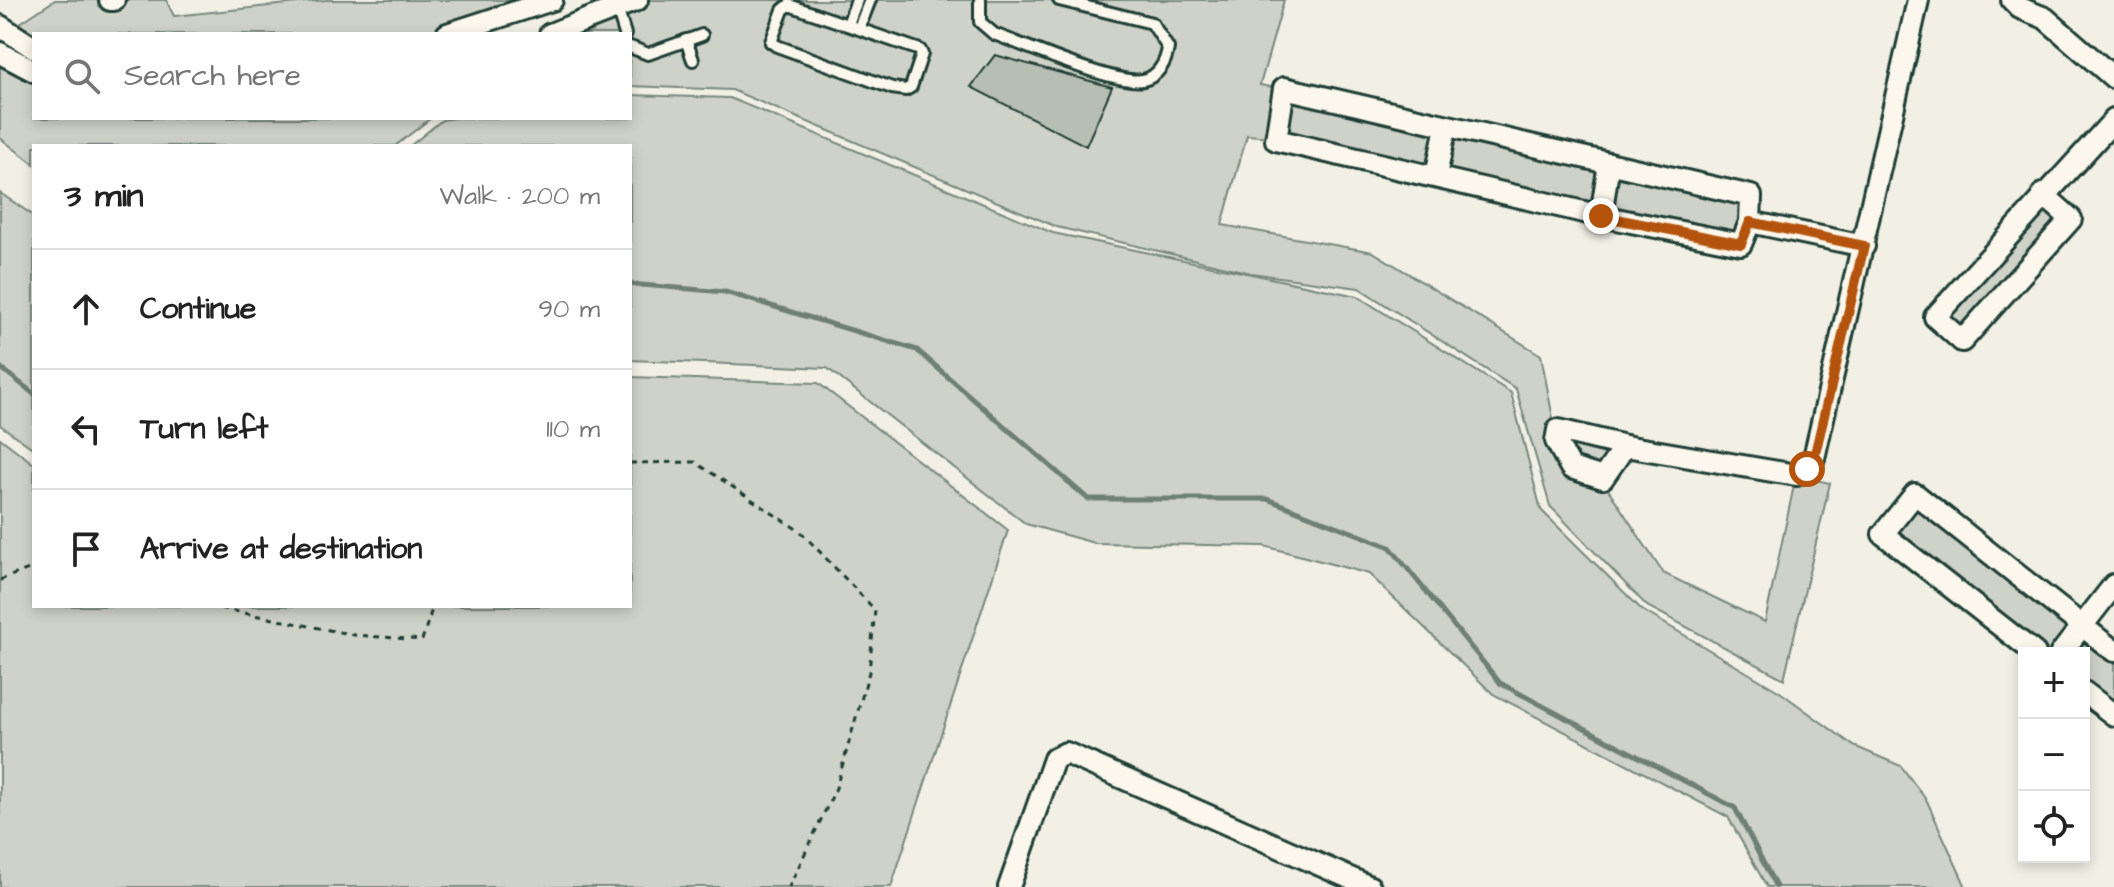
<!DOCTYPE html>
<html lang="en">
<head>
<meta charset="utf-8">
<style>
	body { margin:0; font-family:"Architects Daughter",sans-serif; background:#f6f6f6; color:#222 }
	.controls { position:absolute; right:24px; bottom:24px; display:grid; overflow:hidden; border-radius:0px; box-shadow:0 4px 12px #0003 }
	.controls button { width:72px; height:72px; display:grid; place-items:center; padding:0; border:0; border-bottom:2px solid #e0e0e0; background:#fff; color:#222; font:40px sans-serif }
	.stop { position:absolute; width:24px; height:24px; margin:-18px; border:6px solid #b45309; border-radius:50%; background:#fff }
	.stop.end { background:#b45309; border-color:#fff; box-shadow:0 2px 8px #0008 }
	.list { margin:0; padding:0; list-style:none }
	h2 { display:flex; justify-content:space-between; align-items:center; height:104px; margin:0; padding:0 32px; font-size:34px }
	h2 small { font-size:26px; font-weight:400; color:#767676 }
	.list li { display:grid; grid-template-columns:52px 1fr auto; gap:24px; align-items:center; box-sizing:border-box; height:120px; padding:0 32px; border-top:2px solid #e0e0e0 }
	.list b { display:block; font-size:30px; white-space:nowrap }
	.list em { font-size:26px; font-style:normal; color:#767676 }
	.icon { flex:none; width:44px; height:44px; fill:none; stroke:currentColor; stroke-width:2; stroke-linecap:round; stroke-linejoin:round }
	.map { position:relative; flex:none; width:2114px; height:887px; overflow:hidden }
	.search { position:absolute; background:#fff; box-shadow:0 4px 12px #0003; left:32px; top:32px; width:600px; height:88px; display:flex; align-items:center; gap:20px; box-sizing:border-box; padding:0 28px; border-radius:0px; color:#767676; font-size:30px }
	.panel { position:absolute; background:#fff; box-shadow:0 4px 12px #0003; left:32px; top:144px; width:600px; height:464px; border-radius:0px }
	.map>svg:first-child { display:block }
	.green { fill:#cfd2c8; stroke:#77887e; stroke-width:2 }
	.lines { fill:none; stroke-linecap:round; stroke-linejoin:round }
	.stream { stroke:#6e7f75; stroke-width:5 }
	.building { fill:#b7beb3; stroke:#1f3d34; stroke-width:2 }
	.lane-casing { stroke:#1f3d34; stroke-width:16 }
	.street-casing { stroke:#1f3d34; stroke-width:26 }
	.path { stroke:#1f3d34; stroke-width:3; stroke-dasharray:6 6; stroke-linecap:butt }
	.lane { stroke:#fbf7ec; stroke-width:10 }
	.street { stroke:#fbf7ec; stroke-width:20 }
	.route { stroke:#b45309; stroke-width:10 }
</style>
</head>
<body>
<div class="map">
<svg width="2114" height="887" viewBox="0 0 2114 887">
	<rect width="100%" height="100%" fill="#f2f0e5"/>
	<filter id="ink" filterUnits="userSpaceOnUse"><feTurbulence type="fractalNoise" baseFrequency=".0125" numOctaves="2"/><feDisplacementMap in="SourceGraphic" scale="16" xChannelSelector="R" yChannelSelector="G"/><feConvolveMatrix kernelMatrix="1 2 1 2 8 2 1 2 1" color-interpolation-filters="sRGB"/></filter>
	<g filter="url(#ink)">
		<g class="green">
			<path d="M55 0H166L174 16 326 0H532L432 34H34V41L8 31Z"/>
			<path d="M644 0H1284L1260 85 1282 89 1272 137 1247 135 1222 225 1373 252 1541 355 1555 429 1554 442 1602 480 1663 573 1765 622 1796 476 1830 483 1784 679 1647 606 1550 506 1516 389 1359 288 1251 273 1057 227 732 90 630 86V34H556Z"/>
			<path d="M0 64 34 74V118H431L395 146H34V164L0 138Z"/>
			<path d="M1288 94 1439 129 1431 168 1282 136Z"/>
			<path d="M630 95 730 98 1053 233 1357 296 1511 393 1541 510 1642 610 1780 692 1854 746 1901 766 1927 801 1966 887H1767L1728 817 1493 694 1369 574 1264 546 1094 543 1026 524 827 368 630 360V146H410L442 120 454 118H630Z"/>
			<path d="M1449 131 1600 168 1594 207 1443 172Z"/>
			<path d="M1613 169 1743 200 1736 236 1608 211Z"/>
			<path d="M0 193 34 216V449L0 425Z"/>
			<path d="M2043 201 2064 218 1961 334 1941 317Z"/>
			<path d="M630 377 818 383 1008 530 891 887H0V438L34 464V606H630Z"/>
			<path d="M1560 433 1620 447 1602 473 1574 466Z"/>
			<path d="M1916 503 2074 627 2054 653H2048L1894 532Z"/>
			<path d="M2084 637 2114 661V705L2084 680V653H2071Z"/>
		</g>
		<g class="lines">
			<g class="stream">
				<path d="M630 284 725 292 917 350 1088 499H1267L1390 547 1500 683 1735 808 1776 887"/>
				<path d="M0 367 34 394"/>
			</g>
		</g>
		<path class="building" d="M995 55 1112 87 1086 146 971 87Z"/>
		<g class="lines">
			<g class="lane-casing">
				<g id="lane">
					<path d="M980 0V22L994 34C1025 45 1115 85 1143 80 1158 77 1166 62 1168 48L1152 23 1059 0"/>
					<path d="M789 5 920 50 922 54 911 87 906 90 892 88 777 46 771 42 783 10Z"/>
					<path d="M617 8 625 34"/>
					<path d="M848 24 857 0"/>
					<path d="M859 28 870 0"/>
					<path d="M686 40 693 60"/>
					<path d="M630 47 648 54 702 35"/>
				</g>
			</g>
			<g class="street-casing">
				<g id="street">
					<path d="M110 0H114"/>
					<path d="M2012 0 2020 8 2045 18 2114 78"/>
					<path d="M0 26 34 48"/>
					<path d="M447 34 552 0"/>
					<path d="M550 34 637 0"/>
					<path d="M0 53 34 71"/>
					<path d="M1284 88 1751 196 1750 222 1741 244 1601 216 1276 140Z"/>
					<path d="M1436 176 1446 126"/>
					<path d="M2043 194 2071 219 1962 341 1935 317 2114 120"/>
					<path d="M1601 216 1609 163"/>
					<path d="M1750 222 1864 246"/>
					<path d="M1558 430 1625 446 1603 478 1571 468 1556 441Z"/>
					<path d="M1625 446 1796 475 1807 469 1814 458 1918 0"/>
					<path d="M2035 653 1883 534 1915 494 2114 651"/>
					<path d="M2061 653 2114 585"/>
					<path d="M2084 692 2114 715"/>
					<path d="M1009 887 1054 759 1066 753 1370 887"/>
				</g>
			</g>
			<g class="path">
				<path d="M630 463 695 462 801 532 875 610 869 672 836 788 789 887"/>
				<path d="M0 580 34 567"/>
				<path d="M209 606 354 635 422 640 433 606"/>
			</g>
			<use href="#lane" class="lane"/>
			<use href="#street" class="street"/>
		</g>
	</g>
	<g class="lines" filter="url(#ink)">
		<path class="route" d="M1601 216 1741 244 1750 222 1864 246 1814 458 1807 469"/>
	</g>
</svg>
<div class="controls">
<button>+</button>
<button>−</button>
<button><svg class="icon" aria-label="locate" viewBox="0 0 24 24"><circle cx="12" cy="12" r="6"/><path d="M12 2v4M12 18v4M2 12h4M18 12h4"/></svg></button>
</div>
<div class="stop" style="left:1807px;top:469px"></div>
<div class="stop end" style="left:1601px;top:216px"></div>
<div class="search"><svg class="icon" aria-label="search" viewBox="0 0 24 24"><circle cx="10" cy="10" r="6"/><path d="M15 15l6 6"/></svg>Search here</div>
<section class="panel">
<h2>3 min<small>Walk · 200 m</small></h2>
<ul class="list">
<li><svg class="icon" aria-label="ahead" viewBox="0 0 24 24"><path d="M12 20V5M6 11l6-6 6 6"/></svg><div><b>Continue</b></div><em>90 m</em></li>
<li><svg class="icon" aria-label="left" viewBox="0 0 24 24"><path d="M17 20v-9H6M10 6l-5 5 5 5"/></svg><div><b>Turn left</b></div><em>110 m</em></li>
<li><svg class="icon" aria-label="arrive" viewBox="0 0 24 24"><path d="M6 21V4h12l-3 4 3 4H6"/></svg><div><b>Arrive at destination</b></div></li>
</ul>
</section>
</div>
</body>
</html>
